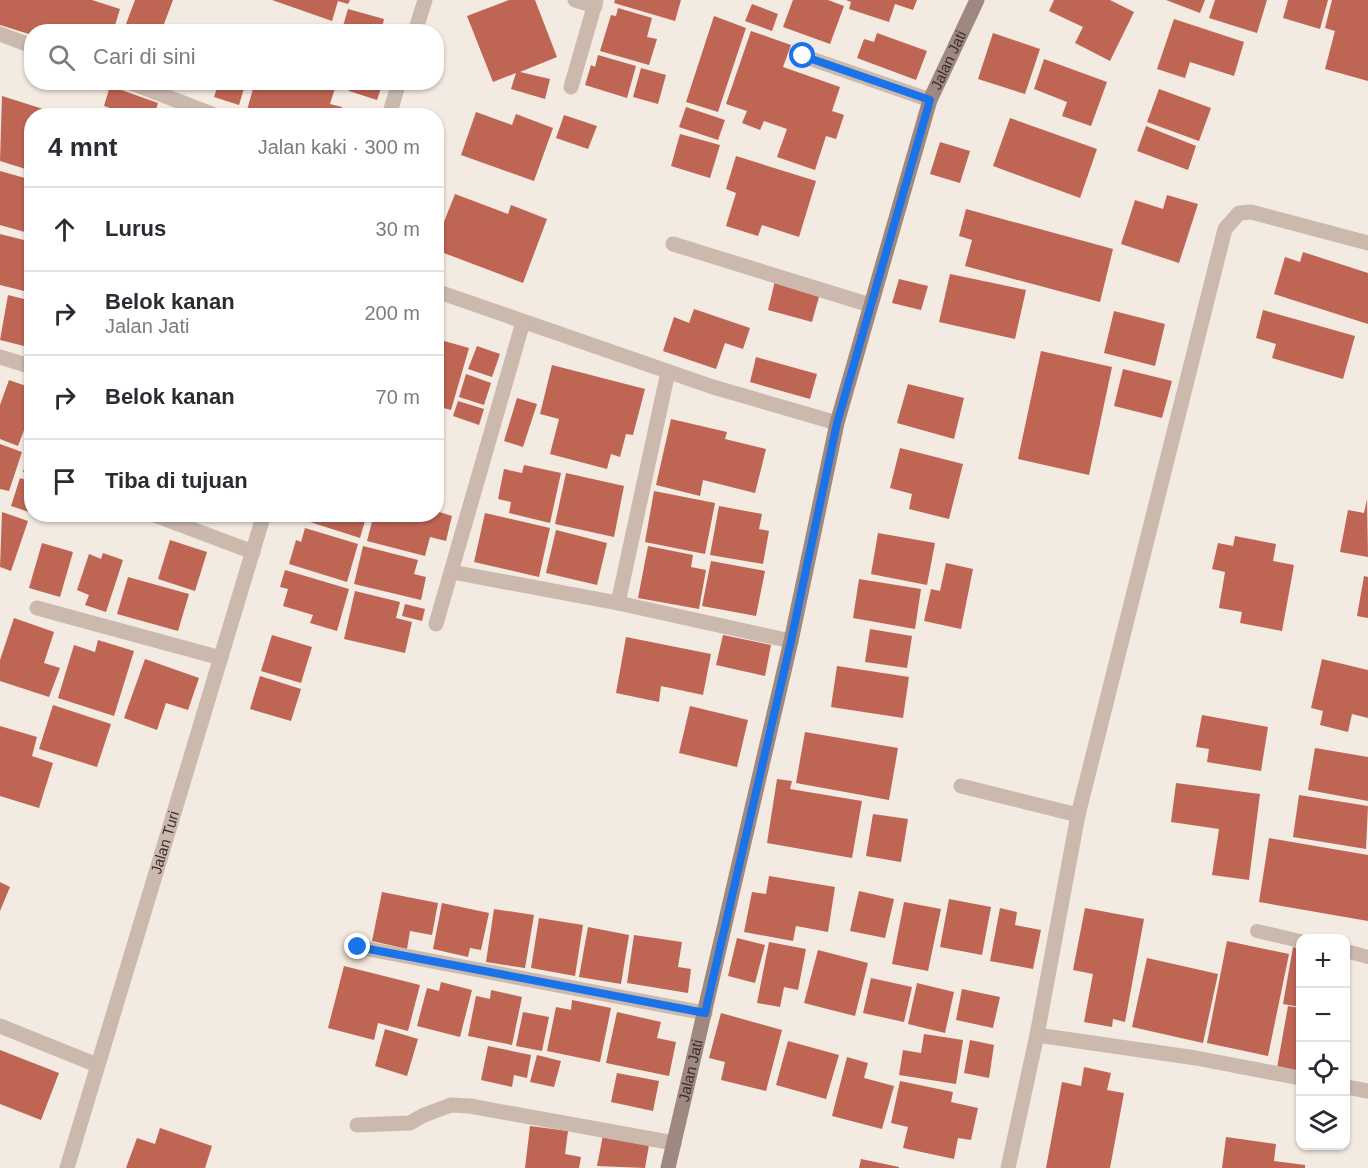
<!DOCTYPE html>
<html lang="id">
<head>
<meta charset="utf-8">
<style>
	body { margin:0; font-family:Helvetica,sans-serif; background:#f2f2f3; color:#2b2b33 }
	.controls { position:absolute; right:18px; bottom:18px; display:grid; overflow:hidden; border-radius:12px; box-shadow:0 2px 4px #0004 }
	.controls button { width:54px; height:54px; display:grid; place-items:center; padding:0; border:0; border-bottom:2px solid #e1e1e2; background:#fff; color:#2b2b33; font:30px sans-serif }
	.stop { position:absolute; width:18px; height:18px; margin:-14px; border:4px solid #1a73e8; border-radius:50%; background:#fff }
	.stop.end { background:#1a73e8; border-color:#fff; box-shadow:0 2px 6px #0008 }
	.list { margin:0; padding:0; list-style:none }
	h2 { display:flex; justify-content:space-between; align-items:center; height:78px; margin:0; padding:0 24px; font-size:26px }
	h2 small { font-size:20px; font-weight:400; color:#7c7c81 }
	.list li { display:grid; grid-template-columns:39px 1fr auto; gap:18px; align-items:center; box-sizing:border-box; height:84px; padding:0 24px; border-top:2px solid #e1e1e2 }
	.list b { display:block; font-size:22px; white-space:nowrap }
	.list p { margin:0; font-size:20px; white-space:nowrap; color:#7c7c81 }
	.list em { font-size:20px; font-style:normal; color:#7c7c81 }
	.icon { flex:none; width:33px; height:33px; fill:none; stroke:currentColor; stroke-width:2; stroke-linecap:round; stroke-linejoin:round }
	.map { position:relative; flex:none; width:1368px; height:1168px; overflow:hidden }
	.search { position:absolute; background:#fff; box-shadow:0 2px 4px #0004; left:24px; top:24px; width:420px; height:66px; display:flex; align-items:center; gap:15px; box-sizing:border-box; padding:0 21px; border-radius:24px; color:#7c7c81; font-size:22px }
	.panel { position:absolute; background:#fff; box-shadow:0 2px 4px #0004; left:24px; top:108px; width:420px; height:414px; border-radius:24px }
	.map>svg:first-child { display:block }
	.building { fill:#bf6554 }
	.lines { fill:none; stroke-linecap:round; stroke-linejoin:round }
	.lane { stroke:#cbb9ae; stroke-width:14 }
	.street { stroke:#cbb9ae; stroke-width:15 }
	.secondary { stroke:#9e887f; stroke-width:15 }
	.route { stroke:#1a73e8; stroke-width:8 }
	.labels { text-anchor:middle; stroke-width:5; stroke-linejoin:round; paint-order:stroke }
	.street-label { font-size:15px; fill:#3a2f2c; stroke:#faf4ef }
</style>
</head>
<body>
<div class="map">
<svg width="1368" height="1168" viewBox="0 0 1368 1168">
	<rect width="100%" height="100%" fill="#f3eae2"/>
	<g class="building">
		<path d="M0 0H92L120 9 113 32H32V35L0 25Z"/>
		<path d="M135 0H173L161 32H123Z"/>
		<path d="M272 0H350L348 4 338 1 332 21Z"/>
		<path d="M509 0H535L557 57 520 72 550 79 545 99 511 89 516 73 493 82 467 16Z"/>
		<path d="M615 0H681L675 21 614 3Z"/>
		<path d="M793 0H828L844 6 830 44 783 27Z"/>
		<path d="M846 0H917L913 10 895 4 889 22 849 9 851 2Z"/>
		<path d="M1054 0H1110L1134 12 1110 61 1075 43 1083 27 1049 11Z"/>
		<path d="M1166 0H1205L1200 13Z"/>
		<path d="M1215 0H1267L1257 33 1209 18Z"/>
		<path d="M1288 0H1328L1320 29 1283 18Z"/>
		<path d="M1332 0H1368V81L1325 69 1335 31 1325 28Z"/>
		<path d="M752 4 778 14 772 31 745 21Z"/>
		<path d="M618 8 652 18 647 37 657 39 649 65 600 51 611 15 616 16Z"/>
		<path d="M348 9 384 19 381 32H364L343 26Z"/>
		<path d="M714 16 746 28 718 112 686 102Z"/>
		<path d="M1174 19 1244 42 1234 76 1190 62 1185 78 1157 69Z"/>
		<path d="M751 31 791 45 783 67 840 87 832 111 844 115 836 139 826 136 815 170 777 157 787 129 764 121 760 130 742 123 747 111 726 104Z"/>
		<path d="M877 33 927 51 916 80 857 58 864 39 874 42Z"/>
		<path d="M993 33 1040 49 1025 94 978 79Z"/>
		<path d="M598 55 636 66 627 98 585 85 591 65 595 67Z"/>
		<path d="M1044 59 1107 82 1091 126 1062 116 1067 102 1034 89Z"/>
		<path d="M641 68 666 75 658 104 633 97Z"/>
		<path d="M219 82H246L239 105 214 97Z"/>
		<path d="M255 82H316L335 88 330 104 342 107 339 116H264L247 110Z"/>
		<path d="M351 82H383L377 100 349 91Z"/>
		<path d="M110 86 158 103 154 116H121L122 112 104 106Z"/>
		<path d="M1159 89 1211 108 1199 141 1147 122Z"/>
		<path d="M2 96 62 115 32 116V171L0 161Z"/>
		<path d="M686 107 725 120 718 140 679 127Z"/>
		<path d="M476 112 512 125 516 114 553 128 534 181 461 155Z"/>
		<path d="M564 115 597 126 588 149 556 138Z"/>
		<path d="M1010 118 1097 149 1080 198 993 166Z"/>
		<path d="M1146 126 1196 146 1188 170 1137 151Z"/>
		<path d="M680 134 720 145 710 178 671 166Z"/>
		<path d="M940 142 970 151 960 183 930 174Z"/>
		<path d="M736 156 816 181 799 237 762 225 758 236 726 226 736 193 726 189Z"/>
		<path d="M0 171 32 180V234L0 225Z"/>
		<path d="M455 194 508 214 511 205 547 219 523 283 436 250V242Z"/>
		<path d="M1167 195 1198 204 1179 263 1121 244 1135 200 1163 209Z"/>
		<path d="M966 209 1113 249 1100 302 965 266 972 240 959 236Z"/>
		<path d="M0 234 32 242V293L0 285Z"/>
		<path d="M1303 252 1368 273V324L1274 294 1285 257 1300 262Z"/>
		<path d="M950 274 1026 290 1015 339 939 322Z"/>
		<path d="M899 279 928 286 921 310 892 303Z"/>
		<path d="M775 281 820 293 812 322 768 310Z"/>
		<path d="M8 295 32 301V348L0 340Z"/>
		<path d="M694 309 750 328 743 349 725 343 716 369 663 351 674 317 689 323Z"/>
		<path d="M1263 310 1355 336 1343 379 1272 358 1276 344 1256 338Z"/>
		<path d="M1114 311 1165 324 1155 366 1104 353Z"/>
		<path d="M437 339 469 348 451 410 436 406Z"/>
		<path d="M477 346 500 354 492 377 468 369Z"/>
		<path d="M1041 351 1112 367 1089 475 1018 459Z"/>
		<path d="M756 357 817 374 810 399 750 382Z"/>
		<path d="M552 365 645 389 633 435 626 434 620 457 611 454 607 469 550 454 559 419 540 414Z"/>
		<path d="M1123 369 1172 381 1162 418 1114 406Z"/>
		<path d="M466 374 491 383 484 405 459 397Z"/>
		<path d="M9 380 32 388V409L18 446 0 439V405Z"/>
		<path d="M908 384 964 398 954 439 897 423Z"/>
		<path d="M517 398 537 404 523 447 504 441Z"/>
		<path d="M458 401 484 409 479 425 453 416Z"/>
		<path d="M671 419 727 432 725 439 766 449 755 493 703 480 700 496 656 485Z"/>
		<path d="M0 444 22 452 9 491 0 489Z"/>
		<path d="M32 444V474L23 472Z"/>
		<path d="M900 448 963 464 949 519 909 509 912 494 890 488Z"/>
		<path d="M524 465 561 473 550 523 509 513 511 502 498 499 504 469 522 473Z"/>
		<path d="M566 473 624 486 614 537 555 524Z"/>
		<path d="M20 478 32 482V513L11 506Z"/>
		<path d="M654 491 715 503 705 554 645 542Z"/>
		<path d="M1367 499 1368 557 1340 552 1348 510 1364 513Z"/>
		<path d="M719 506 762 514 759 529 769 531 763 564 710 555Z"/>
		<path d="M436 511 452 516 446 541 430 537 425 556 367 541 374 514H436Z"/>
		<path d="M2 512 28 521 11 571 0 567Z"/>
		<path d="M485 513 550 528 539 577 474 562Z"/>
		<path d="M309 514H367L360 538 307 521Z"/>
		<path d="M305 528 358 544 347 582 289 564 296 540 301 542Z"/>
		<path d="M556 530 607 543 597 585 546 573Z"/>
		<path d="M878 533 935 543 927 585 871 574Z"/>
		<path d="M1235 536 1276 544 1273 561 1294 565 1282 631 1240 623 1242 612 1219 608 1225 572 1212 569 1218 543 1233 546Z"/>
		<path d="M170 540 207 552 195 591 158 579Z"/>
		<path d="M42 543 73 552 60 597 29 588Z"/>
		<path d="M363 546 418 560 414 574 426 577 421 600 354 584Z"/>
		<path d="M648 546 693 555 691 567 706 570 699 609 638 598Z"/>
		<path d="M103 553 123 560 106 612 85 605 89 595 77 590 89 554 101 559Z"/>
		<path d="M711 561 765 571 756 616 702 606Z"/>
		<path d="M946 563 973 569 961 629 924 621 931 589 940 591Z"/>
		<path d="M285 570 349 589 337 631 310 623 313 615 283 606 288 589 280 587Z"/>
		<path d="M1364 576 1368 577V618L1357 616Z"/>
		<path d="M128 577 189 594 178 631 117 614Z"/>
		<path d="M859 579 921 589 915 629 853 618Z"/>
		<path d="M355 591 400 602 396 618 412 622 405 653 344 639Z"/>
		<path d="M405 604 425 609 422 621 402 616Z"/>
		<path d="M14 618 54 632 44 663 60 668 49 697 0 681V660Z"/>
		<path d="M870 629 912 636 907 668 865 662Z"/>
		<path d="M272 635 312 647 301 683 261 671Z"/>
		<path d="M723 635 771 645 765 676 716 665Z"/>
		<path d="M626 637 711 654 703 695 661 686 659 702 616 693Z"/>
		<path d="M98 640 134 651 114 716 58 698 74 645 95 652Z"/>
		<path d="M145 659 199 678 188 710 166 703 157 730 124 718Z"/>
		<path d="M1322 659 1368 670V718L1352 714 1348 732 1320 725 1323 711 1311 708Z"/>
		<path d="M837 666 909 677 903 718 831 707Z"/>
		<path d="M260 676 301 689 291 721 250 709Z"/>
		<path d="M53 705 111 724 97 767 39 749Z"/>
		<path d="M690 706 748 720 737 767 679 753Z"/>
		<path d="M1202 715 1268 727 1261 771 1207 762 1209 749 1196 747Z"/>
		<path d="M0 726 37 737 32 756 53 763 39 808 0 796Z"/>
		<path d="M805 732 898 748 889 800 796 783Z"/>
		<path d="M1315 748 1368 757V801L1308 790Z"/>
		<path d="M777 779 792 781 790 789 862 801 852 858 767 843Z"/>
		<path d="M1176 783 1260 794 1249 880 1212 875 1219 829 1171 822Z"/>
		<path d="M1299 795 1368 806 1366 849 1293 837Z"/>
		<path d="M873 814 908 819 901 862 866 856Z"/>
		<path d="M1269 838 1368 855V921L1259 902Z"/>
		<path d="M769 876 835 887 828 932 796 926 793 941 744 932 752 892 766 894Z"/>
		<path d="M0 882 10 887 0 911Z"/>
		<path d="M859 891 894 899 885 938 850 931Z"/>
		<path d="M382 892 438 903 432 935 410 931 407 949 372 941Z"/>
		<path d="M949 899 991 907 982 955 940 947Z"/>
		<path d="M904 902 941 909 928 971 892 964Z"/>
		<path d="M442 903 489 913 481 950 470 948 468 957 433 949Z"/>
		<path d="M1000 908 1017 912 1015 925 1041 930 1033 969 990 961Z"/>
		<path d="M1085 908 1144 919 1125 1022 1113 1019 1112 1027 1084 1022 1093 974 1073 970Z"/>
		<path d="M494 909 534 915 525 968 486 962Z"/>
		<path d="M539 918 583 925 575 976 531 968Z"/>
		<path d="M588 927 629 935 621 984 579 977Z"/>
		<path d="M634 935 682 942 678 967 691 969 688 993 627 983Z"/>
		<path d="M737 938 765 945 755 983 728 976Z"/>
		<path d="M1227 941 1289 954 1268 1056 1207 1043Z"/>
		<path d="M769 942 806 949 798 990 784 987 780 1007 757 1003Z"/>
		<path d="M1293 947 1300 949V1007L1283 1004Z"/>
		<path d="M818 950 868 963 855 1016 804 1003Z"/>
		<path d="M1147 958 1218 974 1203 1043 1132 1027Z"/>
		<path d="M344 966 420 985 408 1031 378 1023 374 1040 328 1028Z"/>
		<path d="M871 978 912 987 904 1022 863 1013Z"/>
		<path d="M441 982 472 990 460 1037 417 1026 427 988 439 991Z"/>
		<path d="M917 983 954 992 945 1033 908 1024Z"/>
		<path d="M962 989 1000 997 993 1028 956 1020Z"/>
		<path d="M491 990 522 997 512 1045 468 1036 476 996 490 999Z"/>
		<path d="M572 1000 611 1008 600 1062 547 1051 556 1007 571 1010Z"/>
		<path d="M1288 1006 1300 1008V1073L1277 1068Z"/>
		<path d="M523 1012 549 1017 542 1051 516 1046Z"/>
		<path d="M617 1012 661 1022 657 1038 676 1042 669 1076 606 1063Z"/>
		<path d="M721 1013 782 1030 766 1091 721 1080 725 1062 709 1058Z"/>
		<path d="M385 1029 418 1039 407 1076 375 1066Z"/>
		<path d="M924 1034 963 1040 956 1084 899 1075 903 1050 921 1053Z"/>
		<path d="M970 1040 994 1045 989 1078 964 1073Z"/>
		<path d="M788 1041 839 1055 826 1099 776 1085Z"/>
		<path d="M488 1046 531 1055 527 1078 514 1075 512 1087 481 1080Z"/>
		<path d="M0 1050 59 1073 41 1120 0 1104Z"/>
		<path d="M537 1055 561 1061 554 1087 530 1082Z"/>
		<path d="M847 1057 868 1063 864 1078 894 1086 882 1129 832 1116Z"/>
		<path d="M1084 1067 1111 1073 1107 1090 1124 1093 1110 1168H1046L1062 1082 1081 1086Z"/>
		<path d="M617 1073 659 1081 653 1111 611 1102Z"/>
		<path d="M900 1081 953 1092 951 1102 978 1108 971 1140 958 1138 954 1159 903 1148 908 1127 891 1123Z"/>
		<path d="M530 1126 568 1131 565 1154 581 1157 579 1168H525Z"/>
		<path d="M160 1128 212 1146 205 1168H126L137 1138 155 1144Z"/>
		<path d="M603 1135 649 1145 645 1168 597 1166Z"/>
		<path d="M1226 1137 1276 1144 1274 1161 1305 1165V1168H1222Z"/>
		<path d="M861 1159 899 1167V1168H859Z"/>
	</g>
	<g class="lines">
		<g class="lane">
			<path d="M1257 931 1300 941"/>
			<path d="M1346 951 1368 957"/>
		</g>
		<g class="street">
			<path d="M575 0 595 6"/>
			<path d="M415 32 425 0"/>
			<path d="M0 34 32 46"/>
			<path d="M803 56 930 100"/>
			<path d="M129 82 217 116"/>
			<path d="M571 87 596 0"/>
			<path d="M389 116 399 82"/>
			<path d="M673 244 870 305"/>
			<path d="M436 291 713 387 837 423"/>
			<path d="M0 357 29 366"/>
			<path d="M152 514 253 552"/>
			<path d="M452 572 618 603 791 641"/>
			<path d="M618 603 668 372"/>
			<path d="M37 608 221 658"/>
			<path d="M436 624 523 322"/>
			<path d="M961 786 1078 815"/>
			<path d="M358 947 705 1013"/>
			<path d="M0 1026 97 1065"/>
			<path d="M1037 1035 1196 1058 1300 1078"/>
			<path d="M1346 1087 1368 1091"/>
			<path d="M357 1125 410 1123 424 1115 451 1105 470 1106 674 1143"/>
			<path id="s1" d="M67 1168 264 514"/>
			<path d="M1008 1168 1037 1035 1078 815 1225 229 1239 213 1251 212 1368 243"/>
		</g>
		<path class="secondary" id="s2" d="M668 1168 791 641 837 423 930 100 977 0"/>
	</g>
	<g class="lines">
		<path class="route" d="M358 947 705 1013 791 641 837 423 930 100 803 56"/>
	</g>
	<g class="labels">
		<g class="street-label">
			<text dy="5" stroke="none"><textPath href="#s2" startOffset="1144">Jalan Jati</textPath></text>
			<text dy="5" stroke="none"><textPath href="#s1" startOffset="340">Jalan Turi</textPath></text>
			<text dy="5" stroke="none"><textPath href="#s2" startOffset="100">Jalan Jati</textPath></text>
		</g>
	</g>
</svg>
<div class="controls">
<button>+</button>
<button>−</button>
<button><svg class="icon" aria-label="locate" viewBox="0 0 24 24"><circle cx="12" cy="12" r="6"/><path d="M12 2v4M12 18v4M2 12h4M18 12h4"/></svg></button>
<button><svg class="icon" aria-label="layers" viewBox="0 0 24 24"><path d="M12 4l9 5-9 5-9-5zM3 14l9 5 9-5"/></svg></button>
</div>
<div class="stop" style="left:803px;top:56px"></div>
<div class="stop end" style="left:358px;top:947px"></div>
<div class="search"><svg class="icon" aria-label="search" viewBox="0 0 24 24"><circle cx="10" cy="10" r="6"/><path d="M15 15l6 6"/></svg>Cari di sini</div>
<section class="panel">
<h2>4 mnt<small>Jalan kaki · 300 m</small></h2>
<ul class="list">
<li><svg class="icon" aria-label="ahead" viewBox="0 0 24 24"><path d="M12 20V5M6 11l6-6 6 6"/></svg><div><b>Lurus</b></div><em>30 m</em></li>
<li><svg class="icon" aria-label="right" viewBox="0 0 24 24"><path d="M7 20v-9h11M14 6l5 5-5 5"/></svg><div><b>Belok kanan</b><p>Jalan Jati</p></div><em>200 m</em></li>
<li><svg class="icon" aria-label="right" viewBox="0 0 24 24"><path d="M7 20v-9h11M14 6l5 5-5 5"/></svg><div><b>Belok kanan</b></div><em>70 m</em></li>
<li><svg class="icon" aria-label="arrive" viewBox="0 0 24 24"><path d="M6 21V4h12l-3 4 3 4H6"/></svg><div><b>Tiba di tujuan</b></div></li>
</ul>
</section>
</div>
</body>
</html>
